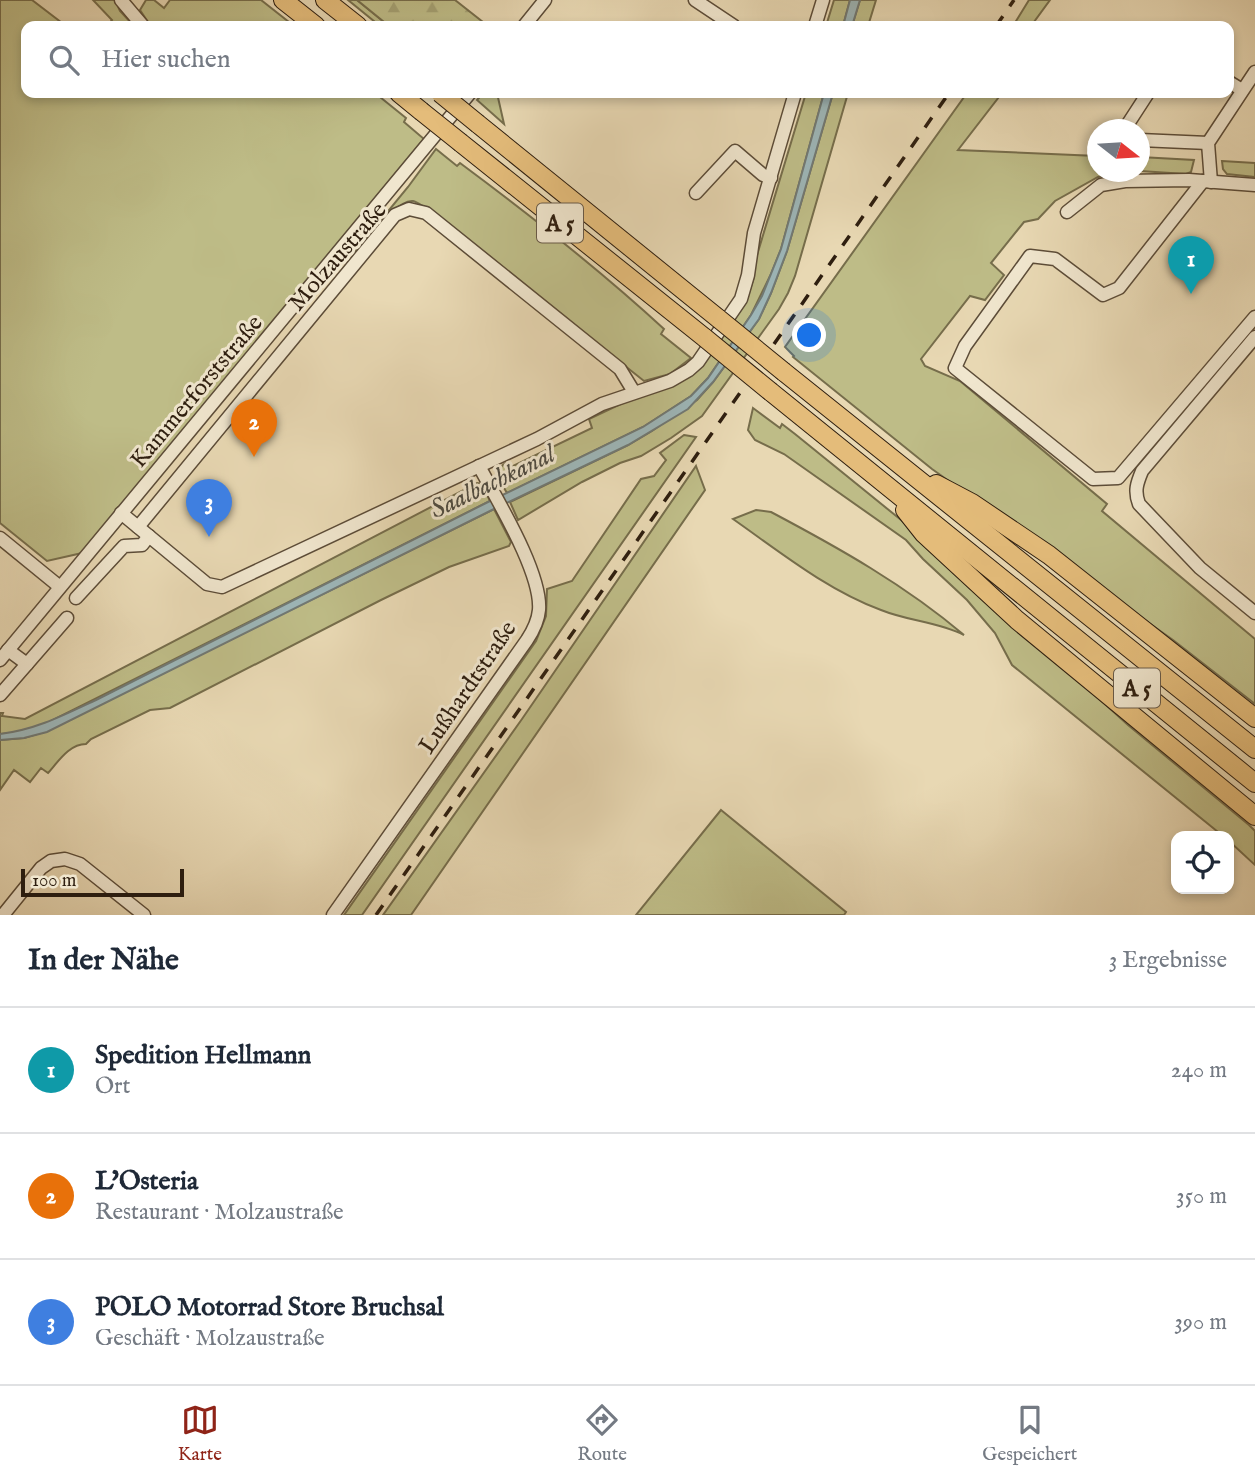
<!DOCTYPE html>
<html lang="de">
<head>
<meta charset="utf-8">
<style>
	body { margin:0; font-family:"IM FELL English",serif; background:#f2f2f3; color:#1f2937 }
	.controls { position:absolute; right:21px; bottom:21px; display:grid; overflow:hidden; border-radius:14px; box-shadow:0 4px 10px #0003 }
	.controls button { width:63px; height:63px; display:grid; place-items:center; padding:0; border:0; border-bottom:2px solid #e0e1e3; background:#fff; color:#1f2937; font:35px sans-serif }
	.compass { position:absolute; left:1087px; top:119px; width:63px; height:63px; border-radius:50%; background:#fff; box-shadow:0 4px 10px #0003; rotate:107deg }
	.scale { position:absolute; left:21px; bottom:18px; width:163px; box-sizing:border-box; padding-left:7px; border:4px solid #2e1e0f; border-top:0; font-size:19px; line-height:24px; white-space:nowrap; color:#2e1e0f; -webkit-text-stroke:5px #f0e6ce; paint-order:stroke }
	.you { position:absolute; left:810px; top:336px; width:24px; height:24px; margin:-18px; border:5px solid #fff; border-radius:50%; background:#1a73e8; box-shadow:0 0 0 10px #1a73e833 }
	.badge { display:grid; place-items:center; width:46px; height:46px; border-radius:50%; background:#8f2418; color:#fff; font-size:23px; font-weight:700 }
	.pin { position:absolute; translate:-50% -58px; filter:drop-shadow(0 2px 4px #0008) }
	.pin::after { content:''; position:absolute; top:37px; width:24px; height:21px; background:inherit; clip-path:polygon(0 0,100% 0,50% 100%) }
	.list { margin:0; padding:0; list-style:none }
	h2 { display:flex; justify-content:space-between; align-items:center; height:91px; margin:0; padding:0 28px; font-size:30px }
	h2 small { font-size:23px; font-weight:400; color:#747a83 }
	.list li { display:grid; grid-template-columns:46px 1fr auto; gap:21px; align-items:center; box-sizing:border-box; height:126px; padding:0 28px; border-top:2px solid #e0e1e3 }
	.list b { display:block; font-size:26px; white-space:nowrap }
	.list p { margin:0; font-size:23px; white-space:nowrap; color:#747a83 }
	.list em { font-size:23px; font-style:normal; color:#747a83 }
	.icon { flex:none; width:38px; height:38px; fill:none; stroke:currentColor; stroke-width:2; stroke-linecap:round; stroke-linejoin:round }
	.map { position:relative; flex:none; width:1255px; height:915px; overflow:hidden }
	.search { position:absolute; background:#fff; box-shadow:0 4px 10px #0003; left:21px; right:21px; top:21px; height:77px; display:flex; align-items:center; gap:18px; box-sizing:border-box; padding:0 24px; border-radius:14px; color:#747a83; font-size:26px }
	.sheet { height:469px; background:#fff }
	nav { display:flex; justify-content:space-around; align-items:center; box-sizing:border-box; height:98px; border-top:2px solid #e0e1e3; background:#fff; font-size:19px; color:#747a83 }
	nav a { display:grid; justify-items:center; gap:4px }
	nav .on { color:#8f2418 }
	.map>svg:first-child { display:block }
	.grass { fill:#bebc87; stroke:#766d4b; stroke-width:2 }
	.forest { fill:url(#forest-firs); stroke:#766d4b; stroke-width:2 }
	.water { fill:#9db6b8; stroke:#717974; stroke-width:2 }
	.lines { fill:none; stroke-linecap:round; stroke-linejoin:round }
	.minor-casing { stroke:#5c4c38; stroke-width:15 }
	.highway-casing { stroke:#2e1e0f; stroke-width:20 }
	.minor { stroke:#f0e6ce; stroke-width:12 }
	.highway { stroke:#e4bc7a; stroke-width:18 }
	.rail { stroke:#2e1e0f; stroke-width:3.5; stroke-dasharray:12 12; stroke-linecap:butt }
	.highway-bridge-casing { stroke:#2e1e0f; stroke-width:20; stroke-linecap:butt }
	.highway-bridge { stroke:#e4bc7a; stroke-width:18 }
	.labels { text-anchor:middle; stroke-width:6; stroke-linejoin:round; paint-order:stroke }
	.shield { fill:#f0e6ce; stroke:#685a48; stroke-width:2 }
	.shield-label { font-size:23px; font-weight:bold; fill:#2e1e0f }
	.street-label { font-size:24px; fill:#2e1e0f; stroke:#f0e6ce }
	.water-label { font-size:26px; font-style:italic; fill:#4f4c42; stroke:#f0e6ce }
</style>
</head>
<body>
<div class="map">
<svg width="1255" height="915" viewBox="0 0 1255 915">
	<defs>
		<pattern id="forest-firs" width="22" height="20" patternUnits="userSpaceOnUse" patternTransform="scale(1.75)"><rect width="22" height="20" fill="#bebc87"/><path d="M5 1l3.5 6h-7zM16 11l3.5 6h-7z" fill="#a4a173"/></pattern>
	</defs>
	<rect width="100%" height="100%" fill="#e8d8b3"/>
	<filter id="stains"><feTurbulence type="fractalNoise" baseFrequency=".00286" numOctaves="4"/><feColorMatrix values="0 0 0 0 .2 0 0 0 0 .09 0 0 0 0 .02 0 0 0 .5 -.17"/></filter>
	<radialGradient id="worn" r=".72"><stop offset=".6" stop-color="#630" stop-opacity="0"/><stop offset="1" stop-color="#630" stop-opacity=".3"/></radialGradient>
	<g class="grass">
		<path d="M0 0H32L66 26H26V93H375L406 118 404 122 424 139 82 553 47 561 0 523Z"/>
		<path d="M93 0H115L120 11 134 26H107L112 20Z"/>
		<path d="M146 0H154L164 8 170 0H261L294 26H148L150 25 140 10Z"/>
		<path d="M348 0H357L389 26H380Z"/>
		<path d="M834 0H850L843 26H826Z"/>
		<path d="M860 0H876L868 26H852Z"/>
		<path d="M1029 0H1050L1031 26H1013Z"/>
		<path d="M483 93H497L504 124 477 100Z"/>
		<path d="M806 93H824L781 249 771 274 751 315 708 378 691 396 643 427 507 493C501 482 491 471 506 463L509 468 592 428 589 419 627 401 670 387 689 376 748 296 754 277V265Z"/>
		<path d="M833 93H848L795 276 788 293 779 309 702 416 671 438 641 456 620 463 582 482 518 520 510 502 628 445 652 431 697 400 713 382 759 319 771 293 787 251Z"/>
		<path d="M967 93H1002L958 150 1097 156 1098 172H1125L1098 177 1055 201 1038 219 1024 222 991 263 1004 275 985 300 970 296 921 359 925 366 960 381 1107 504 1102 511 1255 639V704L1173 640 932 469 793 357 794 356 785 347Z"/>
		<path d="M436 149 457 166 460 163C530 215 600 270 664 329L661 334 691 358 670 374 644 381 428 209C423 207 418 202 413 201 396 199 365 243 353 254L408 187Z"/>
		<path d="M1140 157 1194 160 1191 172 1186 174 1140 171Z"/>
		<path d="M1222 161 1255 163V177L1227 174 1223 169Z"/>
		<path d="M753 408 780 428 782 424 795 434 911 528 1128 725 1249 825 1255 831V865L1229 841V836H1223L1012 665 995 633 967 600 923 559 906 540 784 454 755 440 748 430Z"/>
		<path d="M684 435 696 437 362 915H344L536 641 546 616 547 589 572 581 641 479 654 476 666 460 660 453Z"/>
		<path d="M696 466 705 490 411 915H383L522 719Z"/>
		<path d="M477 483 482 484 490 501 43 725 23 732 0 734V713H3L2 716 25 719Z"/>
		<path d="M494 509 511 542 509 546 449 567 381 600 170 708 150 710 91 739 86 744C69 744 58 762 48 773L41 768 30 782 14 770 0 790V740L24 738 47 731Z"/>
		<path d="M756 510 771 512C839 548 905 585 964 635 938 622 908 621 881 610 827 590 780 552 733 519Z"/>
		<path d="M721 810 846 912 844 915H636Z"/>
	</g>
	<path class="forest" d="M357 0H455L488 26H389Z"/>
	<g class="water">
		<path d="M850 0H860L852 26H843Z"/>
		<path d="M824 93H833L787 251 771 293 759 319 713 382 688 409 628 445 494 509 47 732 24 738 0 740V734C35 730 64 715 96 700L490 501 643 427 691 396 708 378 751 315 762 296 781 249Z"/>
	</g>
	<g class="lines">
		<g class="minor-casing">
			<g id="minor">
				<path d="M121 0 143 26"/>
				<path d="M695 0 734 26"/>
				<path d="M524 26 545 0"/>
				<path d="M815 26 823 0"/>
				<path d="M1229 82 1242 90"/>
				<path d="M1124 130 1148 93"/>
				<path d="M1140 140 1208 143"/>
				<path d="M1203 181 1119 288 1103 295 1055 259 1030 256 965 346 955 368 1093 479 1118 478 1255 317"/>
				<path d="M1211 182 1208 143 1255 72"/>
				<path d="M696 193 735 151 763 175 771 178"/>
				<path d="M1067 212 1101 185 1125 181 1189 180 1255 185"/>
				<path d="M1255 337 1142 471C1137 483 1134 491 1139 504L1200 568 1255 613"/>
				<path d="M121 513 207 584 222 587 537 439 602 404 670 381 689 370 698 362 741 299 748 275 754 233 795 93"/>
				<path d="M138 527 395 215 409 209 426 213 620 369 634 392"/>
				<path d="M0 538 60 587"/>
				<path d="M76 598 124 546 142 545 149 536"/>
				<path d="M8 650 27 664 67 618"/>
				<path d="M0 660 470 93"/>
				<path d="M0 695 27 664"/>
				<path d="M3 915 41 868 51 861 65 859 80 864 144 915"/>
				<path d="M333 915 527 640C533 631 538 621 539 610 542 573 497 500 479 466"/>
			</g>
		</g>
		<g class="highway-casing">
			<g id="highway">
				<path d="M283 0 316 26"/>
				<path d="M325 0 358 26"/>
				<path d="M399 93 421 111"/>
				<path d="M478 124 719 319"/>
				<path d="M461 143 705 338"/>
				<path d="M784 372 1255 749"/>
				<path d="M771 392 1255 783"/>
				<path d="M936 484 972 503 1049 555 1255 718"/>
				<path d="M905 510 924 534 1017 620 1255 816"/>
			</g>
		</g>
		<use href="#minor" class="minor"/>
		<use href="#highway" class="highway"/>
		<g class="rail">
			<path d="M996 26 1014 0"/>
			<path d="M376 915 949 93"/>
		</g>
		<g class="highway-bridge-casing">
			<g id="highway-bridge">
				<path d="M440 93 478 124"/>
				<path d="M421 111 461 143"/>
				<path d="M719 319 784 372"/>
				<path d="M705 338 771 392"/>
			</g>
		</g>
		<use href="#highway-bridge" class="highway-bridge"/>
	</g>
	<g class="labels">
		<g class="shield">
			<rect x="537" y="203.5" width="46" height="39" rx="5"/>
			<rect x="1114" y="668.5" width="46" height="39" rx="5"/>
		</g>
		<g class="shield-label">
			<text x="560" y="231">A 5</text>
			<text x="1137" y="696">A 5</text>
		</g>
		<g class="street-label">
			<text transform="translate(337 256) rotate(-49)" y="8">Molzaustraße</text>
			<text transform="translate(196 391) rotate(-50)" y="8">Kammerforststraße</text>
			<text transform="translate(467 687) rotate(-56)" y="8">Lußhardtstraße</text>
		</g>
		<g class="water-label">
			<text transform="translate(492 481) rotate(-26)" y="9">Saalbachkanal</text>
		</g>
	</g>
	<rect width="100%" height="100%" filter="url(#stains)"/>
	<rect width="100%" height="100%" fill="url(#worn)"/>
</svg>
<div class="controls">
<button><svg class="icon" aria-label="locate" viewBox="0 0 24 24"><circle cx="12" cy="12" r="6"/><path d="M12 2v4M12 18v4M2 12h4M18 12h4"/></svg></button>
</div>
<svg class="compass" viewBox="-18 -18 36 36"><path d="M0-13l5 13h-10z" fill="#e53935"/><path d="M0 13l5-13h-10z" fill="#747a83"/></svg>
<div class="scale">100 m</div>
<div class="you"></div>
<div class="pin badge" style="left:1191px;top:294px;background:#0f9aa8">1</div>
<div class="pin badge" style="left:254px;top:457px;background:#e8710a">2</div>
<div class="pin badge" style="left:209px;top:537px;background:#3f7fe0">3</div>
<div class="search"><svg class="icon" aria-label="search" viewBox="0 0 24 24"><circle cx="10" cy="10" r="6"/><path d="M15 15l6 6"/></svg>Hier suchen</div>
</div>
<section class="sheet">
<h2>In der Nähe<small>3 Ergebnisse</small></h2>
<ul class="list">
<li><span class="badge" style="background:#0f9aa8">1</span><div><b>Spedition Hellmann</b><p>Ort</p></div><em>240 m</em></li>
<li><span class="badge" style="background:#e8710a">2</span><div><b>L'Osteria</b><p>Restaurant · Molzaustraße</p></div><em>350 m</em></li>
<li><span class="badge" style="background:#3f7fe0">3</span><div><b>POLO Motorrad Store Bruchsal</b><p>Geschäft · Molzaustraße</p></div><em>390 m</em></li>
</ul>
</section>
<nav>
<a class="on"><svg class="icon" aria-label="map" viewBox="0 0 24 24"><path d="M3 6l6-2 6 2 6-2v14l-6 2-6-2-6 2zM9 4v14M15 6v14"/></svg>Karte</a>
<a><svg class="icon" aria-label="directions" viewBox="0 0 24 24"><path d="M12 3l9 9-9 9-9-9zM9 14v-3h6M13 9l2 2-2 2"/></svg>Route</a>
<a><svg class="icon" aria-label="saved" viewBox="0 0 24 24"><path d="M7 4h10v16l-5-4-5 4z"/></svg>Gespeichert</a>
</nav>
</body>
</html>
